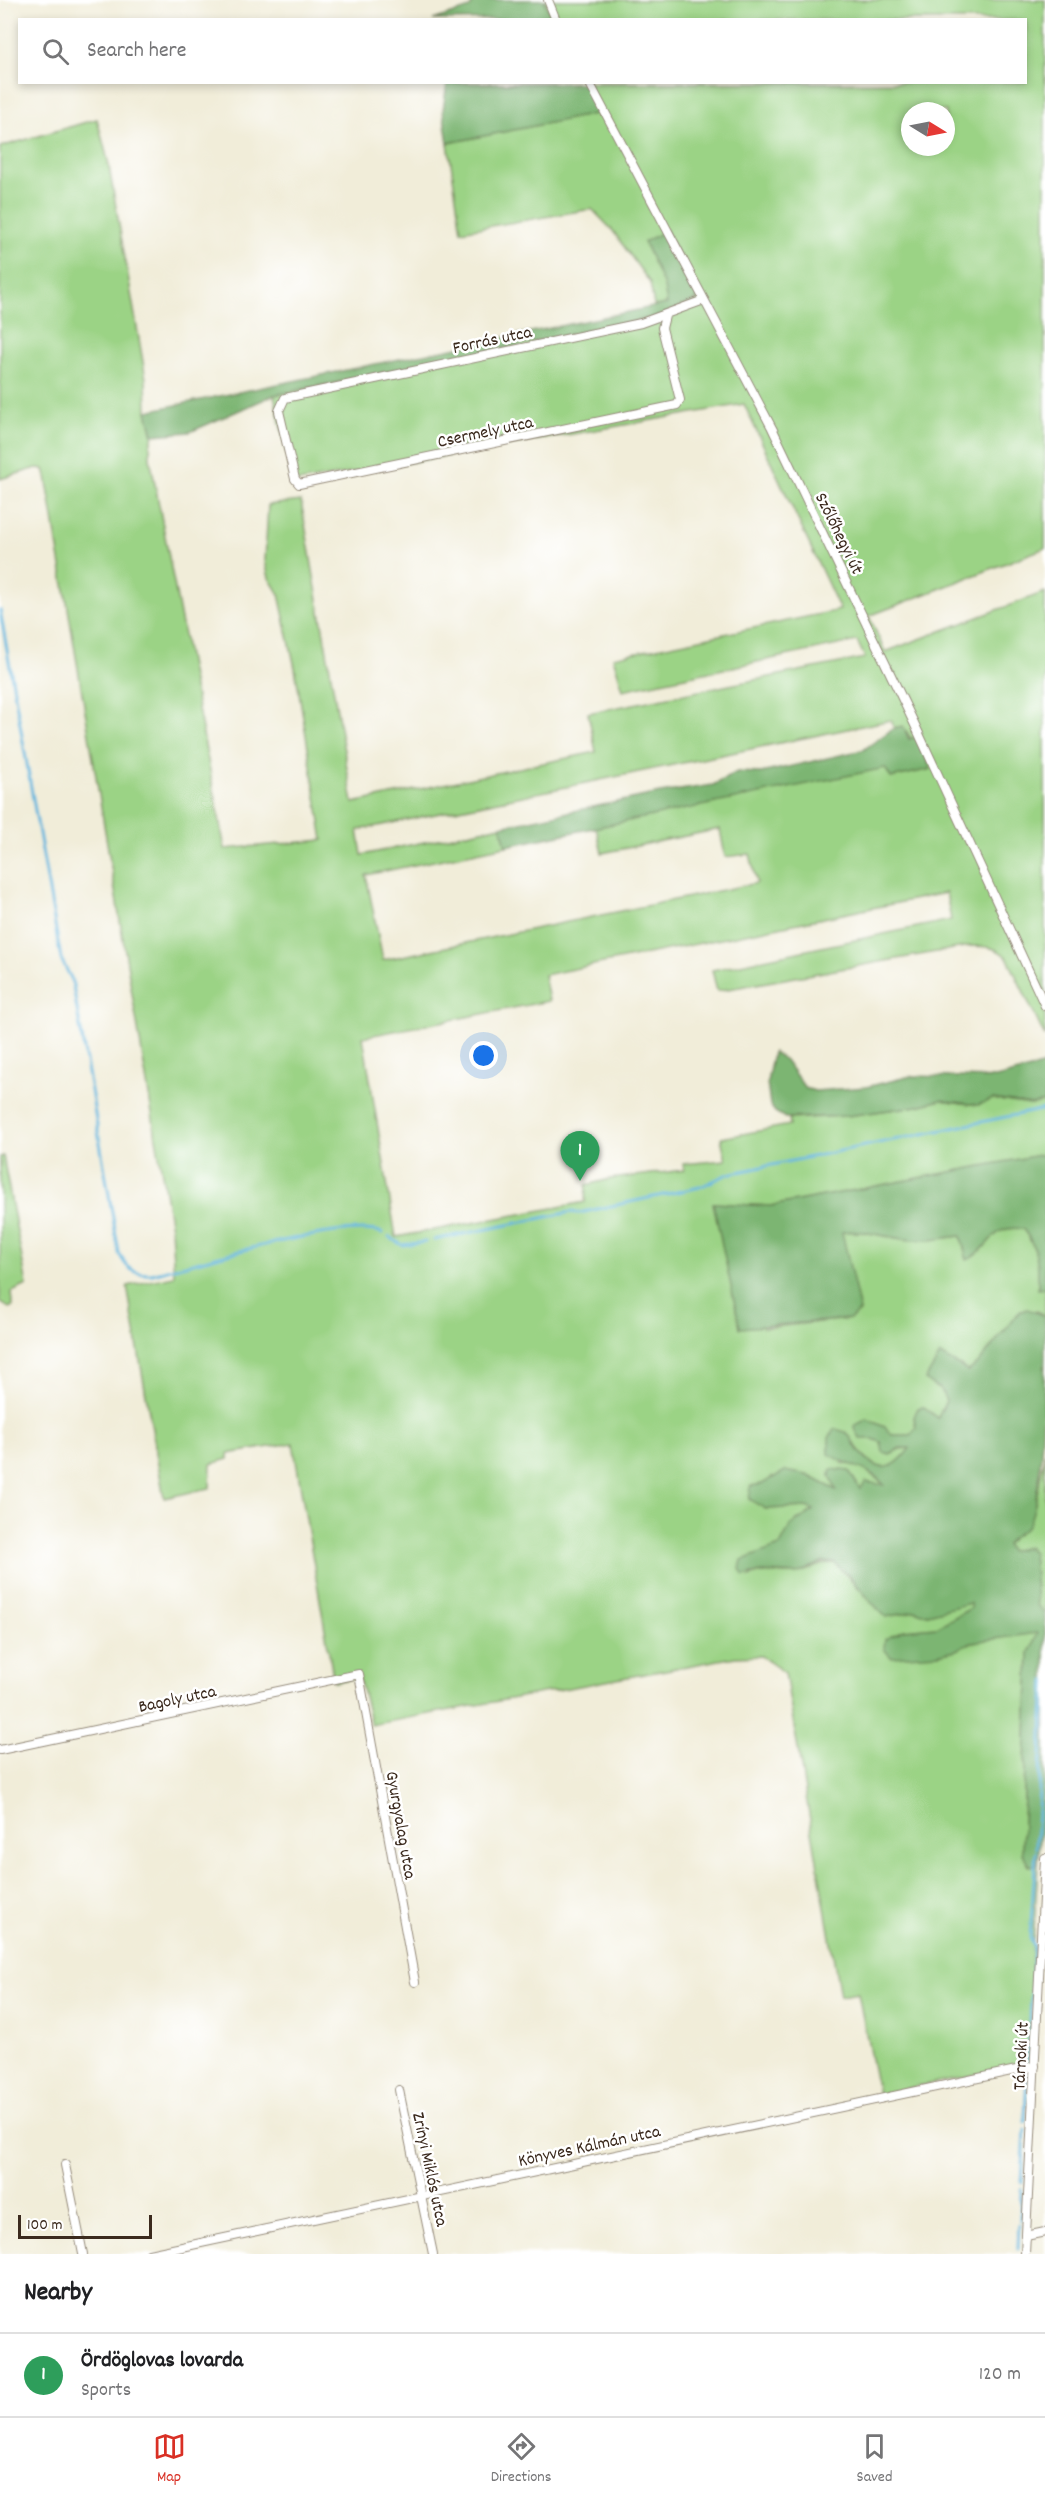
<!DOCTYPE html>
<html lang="en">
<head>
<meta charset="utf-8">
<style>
	body { margin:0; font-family:Dekko,sans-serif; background:#f6f6f6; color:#202124 }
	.compass { position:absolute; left:901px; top:102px; width:54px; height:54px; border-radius:50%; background:#fff; box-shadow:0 3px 9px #0003; rotate:100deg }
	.scale { position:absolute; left:18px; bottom:15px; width:134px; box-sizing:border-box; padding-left:6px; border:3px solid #3b2a1e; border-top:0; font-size:16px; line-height:21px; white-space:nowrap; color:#3b2a1e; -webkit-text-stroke:4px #fff; paint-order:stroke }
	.you { position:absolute; left:484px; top:1056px; width:21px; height:21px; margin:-15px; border:4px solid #fff; border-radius:50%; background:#1a73e8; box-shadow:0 0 0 9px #1a73e833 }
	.badge { display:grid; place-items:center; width:39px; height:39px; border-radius:50%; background:#d93025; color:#fff; font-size:20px; font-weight:700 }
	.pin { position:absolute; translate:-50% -50px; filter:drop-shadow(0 2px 3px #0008) }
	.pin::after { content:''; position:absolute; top:32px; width:21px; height:18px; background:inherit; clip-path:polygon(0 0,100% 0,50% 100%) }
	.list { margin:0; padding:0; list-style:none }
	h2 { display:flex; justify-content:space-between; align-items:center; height:78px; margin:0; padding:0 24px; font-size:26px }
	h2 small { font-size:20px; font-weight:400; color:#757577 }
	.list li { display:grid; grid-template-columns:39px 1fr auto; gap:18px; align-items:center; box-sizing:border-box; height:84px; padding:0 24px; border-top:2px solid #e0e0e0 }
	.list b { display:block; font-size:22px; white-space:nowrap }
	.list p { margin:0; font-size:20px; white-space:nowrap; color:#757577 }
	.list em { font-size:20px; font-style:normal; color:#757577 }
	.icon { flex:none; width:33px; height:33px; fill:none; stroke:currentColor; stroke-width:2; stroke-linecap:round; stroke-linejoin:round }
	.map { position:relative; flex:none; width:1045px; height:2254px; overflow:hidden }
	.search { position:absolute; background:#fff; box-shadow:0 3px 9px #0003; left:18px; right:18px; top:18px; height:66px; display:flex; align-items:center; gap:15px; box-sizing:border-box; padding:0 21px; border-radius:0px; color:#757577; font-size:22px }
	.sheet { height:162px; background:#fff }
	nav { display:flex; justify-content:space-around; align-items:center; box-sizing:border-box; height:84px; border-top:2px solid #e0e0e0; background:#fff; font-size:16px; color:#757577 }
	nav a { display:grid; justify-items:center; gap:3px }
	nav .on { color:#d93025 }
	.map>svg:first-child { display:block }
	.green { fill:#9bd385; stroke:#6b7e52; stroke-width:1.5; fill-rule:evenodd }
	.forest { fill:#7cb572; stroke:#5c7048; stroke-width:1.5 }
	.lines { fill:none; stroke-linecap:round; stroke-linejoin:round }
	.stream { stroke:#62b5dd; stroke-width:3 }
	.minor-casing { stroke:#968c7c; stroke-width:10 }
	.minor { stroke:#fff; stroke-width:8 }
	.labels { text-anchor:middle; stroke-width:5; stroke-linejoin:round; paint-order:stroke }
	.street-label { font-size:18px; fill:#3b2a1e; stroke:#fff }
</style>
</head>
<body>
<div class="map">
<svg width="1045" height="2254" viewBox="0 0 1045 2254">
	<rect width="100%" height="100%" fill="#fff"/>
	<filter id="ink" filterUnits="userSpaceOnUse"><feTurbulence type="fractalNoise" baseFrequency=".0167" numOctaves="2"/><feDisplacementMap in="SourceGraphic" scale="12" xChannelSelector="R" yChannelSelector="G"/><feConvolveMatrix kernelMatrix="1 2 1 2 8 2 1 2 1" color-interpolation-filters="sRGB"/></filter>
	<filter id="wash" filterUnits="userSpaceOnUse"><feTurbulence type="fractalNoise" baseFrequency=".008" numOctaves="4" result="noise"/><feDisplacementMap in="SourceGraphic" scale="24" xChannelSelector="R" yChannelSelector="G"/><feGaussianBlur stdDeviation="1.35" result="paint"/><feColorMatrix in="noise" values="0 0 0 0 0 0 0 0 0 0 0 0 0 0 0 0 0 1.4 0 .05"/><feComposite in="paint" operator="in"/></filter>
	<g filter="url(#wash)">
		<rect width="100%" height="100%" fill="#f1edd9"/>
		<g class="green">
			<path d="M544 0H1045V548L869 616 885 652 1045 592V1037L1008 959C998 947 986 946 970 946L717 991 712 970 951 920 946 893 544 975 549 1001 363 1037 396 1237 585 1202 586 1185 610 1179 684 1170 683 1164 726 1160 721 1138 790 1125 789 1119 847 1116 917 1106 941 1100 978 1105 992 1099 1031 1105 1045 1102V1154L771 1206 713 1203 763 1328 850 1319 860 1312 841 1232C867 1229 891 1240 917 1240 932 1241 947 1237 961 1236L967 1259C993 1249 988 1224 1023 1229 1038 1249 1039 1264 1038 1288H1045V1316L1037 1311 1019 1312 978 1364 968 1371 960 1365 935 1387 941 1390 946 1401 938 1418 924 1407 914 1417 916 1428 910 1435H892L885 1427 867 1419 873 1439 881 1442 890 1454 900 1449 911 1448C906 1454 902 1463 895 1466 875 1476 857 1448 847 1433L842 1463 861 1467 885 1485 860 1489 849 1471 837 1491 807 1475 772 1477 749 1499 766 1509 806 1507 815 1510 791 1525 780 1546 769 1550 750 1577C769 1568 781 1577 798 1573 812 1570 820 1562 835 1563L886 1617 915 1611 928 1614 970 1602 972 1608 937 1627 904 1630 916 1654H937L956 1650 972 1642 1039 1632 1029 1653 1022 1853 1029 1866 1038 1864 1032 1960 1030 2064 878 2094 858 1993 840 1996 785 1673 761 1656 735 1657 371 1725 359 1677 334 1682 293 1443 228 1454V1459L211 1464 210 1488 164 1498 127 1286 174 1276 171 1228 46 476 44 469 37 468 0 479V147L97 119 108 161 146 379 147 411 153 435 150 445V458L225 849 323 840 295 668 279 594 269 578 265 561 268 505 301 501 353 803 596 752 588 713 865 658 857 641 623 690 613 657 840 610 744 404 293 483 274 395 660 316 699 299 644 242 664 286 667 304 654 306 650 283 613 231 592 209 461 231 448 143 599 113 584 83 1026 82V20H553ZM910 111H946V147H910ZM891 720 894 728 903 726 931 769 891 778 885 767 596 827 602 853 720 829 725 857 750 854 757 883 383 960 366 875 506 846 501 826 362 855 358 830Z"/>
			<path d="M3 1156 27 1285 12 1292 13 1306 9 1308 0 1302V1157Z"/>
			<path d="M1045 1453V1614L1037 1605 1033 1553 1028 1547 1010 1551 1006 1545 1014 1533 1027 1526 1034 1509Z"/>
		</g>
		<g class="forest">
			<path d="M474 0H544L552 19 433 20 470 8Z"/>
			<path d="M447 83H584L600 113 448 143 443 110Z"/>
			<path d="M666 230 699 298 660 316 274 395 190 432 153 435 147 411 667 304 664 286 644 242Z"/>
			<path d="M903 726 909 739 916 737 931 769 891 778 885 768 506 846 501 826 660 793 713 785 737 772 761 773 863 750 894 728Z"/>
			<path d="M773 1052 785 1060 805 1088 815 1091 866 1087 911 1076 996 1078 1045 1065V1102L1031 1105 993 1099 978 1105 941 1100 917 1106 847 1116 785 1118 775 1112 770 1105 767 1082Z"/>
			<path d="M1045 1154V1288L1038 1289C1039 1265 1038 1248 1023 1229 989 1224 992 1249 967 1260L961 1236C947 1237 932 1241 917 1240 892 1240 867 1229 842 1232L860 1311 850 1319 740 1328 713 1203 771 1206Z"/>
			<path d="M1027 1309 1045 1316C1045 1356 1045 1499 1027 1527 1020 1534 1014 1533 1006 1545L1010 1551 1028 1547 1033 1553 1037 1605 1045 1614V1780L1038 1864 1030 1866 1022 1853 1029 1653 1038 1633 972 1642 956 1650 937 1654 891 1657 884 1649 885 1639 904 1630 937 1627 971 1608 970 1603 928 1614 915 1611 886 1617C873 1605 864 1594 853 1580 848 1573 840 1570 835 1563L823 1562 797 1574 762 1572 744 1576 740 1569 742 1560 780 1546 791 1525 814 1510 806 1507 766 1509 749 1499 751 1486 762 1484 785 1471 807 1475 836 1490 830 1476 831 1469 849 1471 860 1489 866 1482 884 1485C870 1467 847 1466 829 1454V1438L834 1429C838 1430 845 1431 848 1434 851 1437 853 1443 855 1446 876 1473 891 1475 910 1448H900L890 1454 883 1452 881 1442 873 1439H860L854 1426 867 1419 885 1427 892 1435H910L916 1428 914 1417 918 1408 924 1407 938 1418 946 1401 941 1390 925 1380 940 1355 968 1371 978 1364 1019 1312Z"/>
		</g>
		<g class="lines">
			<g class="stream">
				<path d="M0 610 61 959 72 980 119 1253C126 1268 134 1275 152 1274 195 1263 347 1218 383 1233"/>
				<path d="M389 1237 402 1245 426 1242"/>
				<path d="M434 1240 571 1212 579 1213 700 1187 728 1174 1045 1109"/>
				<path d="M1036 1848 1045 1681"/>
				<path d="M1028 2061 1034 1946 1030 1937 1036 1852"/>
				<path d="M1025 2122 1027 2071"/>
				<path d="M1022 2183 1025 2130"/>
				<path d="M1020 2220 1021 2189"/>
				<path d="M1018 2249 1019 2225"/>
			</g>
		</g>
	</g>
	<g filter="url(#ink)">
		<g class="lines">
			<g class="minor-casing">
				<g id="minor">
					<path d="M548 0 556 20"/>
					<path d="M589 82 772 428 914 723 1045 1006"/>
					<path d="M665 316 662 328 680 400 677 405 299 484 295 479 279 411 285 398 641 323 704 300"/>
					<path d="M0 1750 359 1674 415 1982"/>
					<path d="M399 2090 433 2254"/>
					<path d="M65 2165 83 2254"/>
					<path d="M1026 2236 1045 2232"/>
					<path d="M149 2254 1035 2066"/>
					<path d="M1025 2254 1045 1858"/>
				</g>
			</g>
			<use href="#minor" class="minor"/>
		</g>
	</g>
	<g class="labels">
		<g class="street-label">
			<text transform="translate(492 339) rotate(-12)" y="6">Forrás utca</text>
			<text transform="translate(485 431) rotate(-12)" y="6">Csermely utca</text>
			<text transform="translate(840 533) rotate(64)" y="6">Szőlőhegyi út</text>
			<text transform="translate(177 1698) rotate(-12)" y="6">Bagoly utca</text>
			<text transform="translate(402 1825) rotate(80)" y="6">Gyurgyalag utca</text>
			<text transform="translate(1020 2056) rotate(-87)" y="6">Tárnoki út</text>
			<text transform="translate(589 2145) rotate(-12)" y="6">Könyves Kálmán utca</text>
			<text transform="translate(431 2169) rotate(78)" y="6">Zrínyi Miklós utca</text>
		</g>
	</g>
</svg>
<svg class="compass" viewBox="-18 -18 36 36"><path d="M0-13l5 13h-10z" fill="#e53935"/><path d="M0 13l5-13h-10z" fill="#757577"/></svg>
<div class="scale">100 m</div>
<div class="you"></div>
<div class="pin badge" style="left:580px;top:1181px;background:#2e9e5b">1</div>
<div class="search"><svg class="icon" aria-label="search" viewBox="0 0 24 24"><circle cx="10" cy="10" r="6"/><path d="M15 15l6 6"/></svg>Search here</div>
</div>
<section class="sheet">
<h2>Nearby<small></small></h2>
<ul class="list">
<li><span class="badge" style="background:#2e9e5b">1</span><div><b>Ördöglovas lovarda</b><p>Sports</p></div><em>120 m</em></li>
</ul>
</section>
<nav>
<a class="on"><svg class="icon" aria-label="map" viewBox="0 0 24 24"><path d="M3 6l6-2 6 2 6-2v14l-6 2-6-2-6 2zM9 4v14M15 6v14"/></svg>Map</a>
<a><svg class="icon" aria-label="directions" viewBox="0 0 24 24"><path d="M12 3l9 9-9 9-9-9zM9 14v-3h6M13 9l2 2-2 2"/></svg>Directions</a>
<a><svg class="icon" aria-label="saved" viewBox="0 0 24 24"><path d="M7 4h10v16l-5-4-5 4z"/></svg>Saved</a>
</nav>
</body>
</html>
